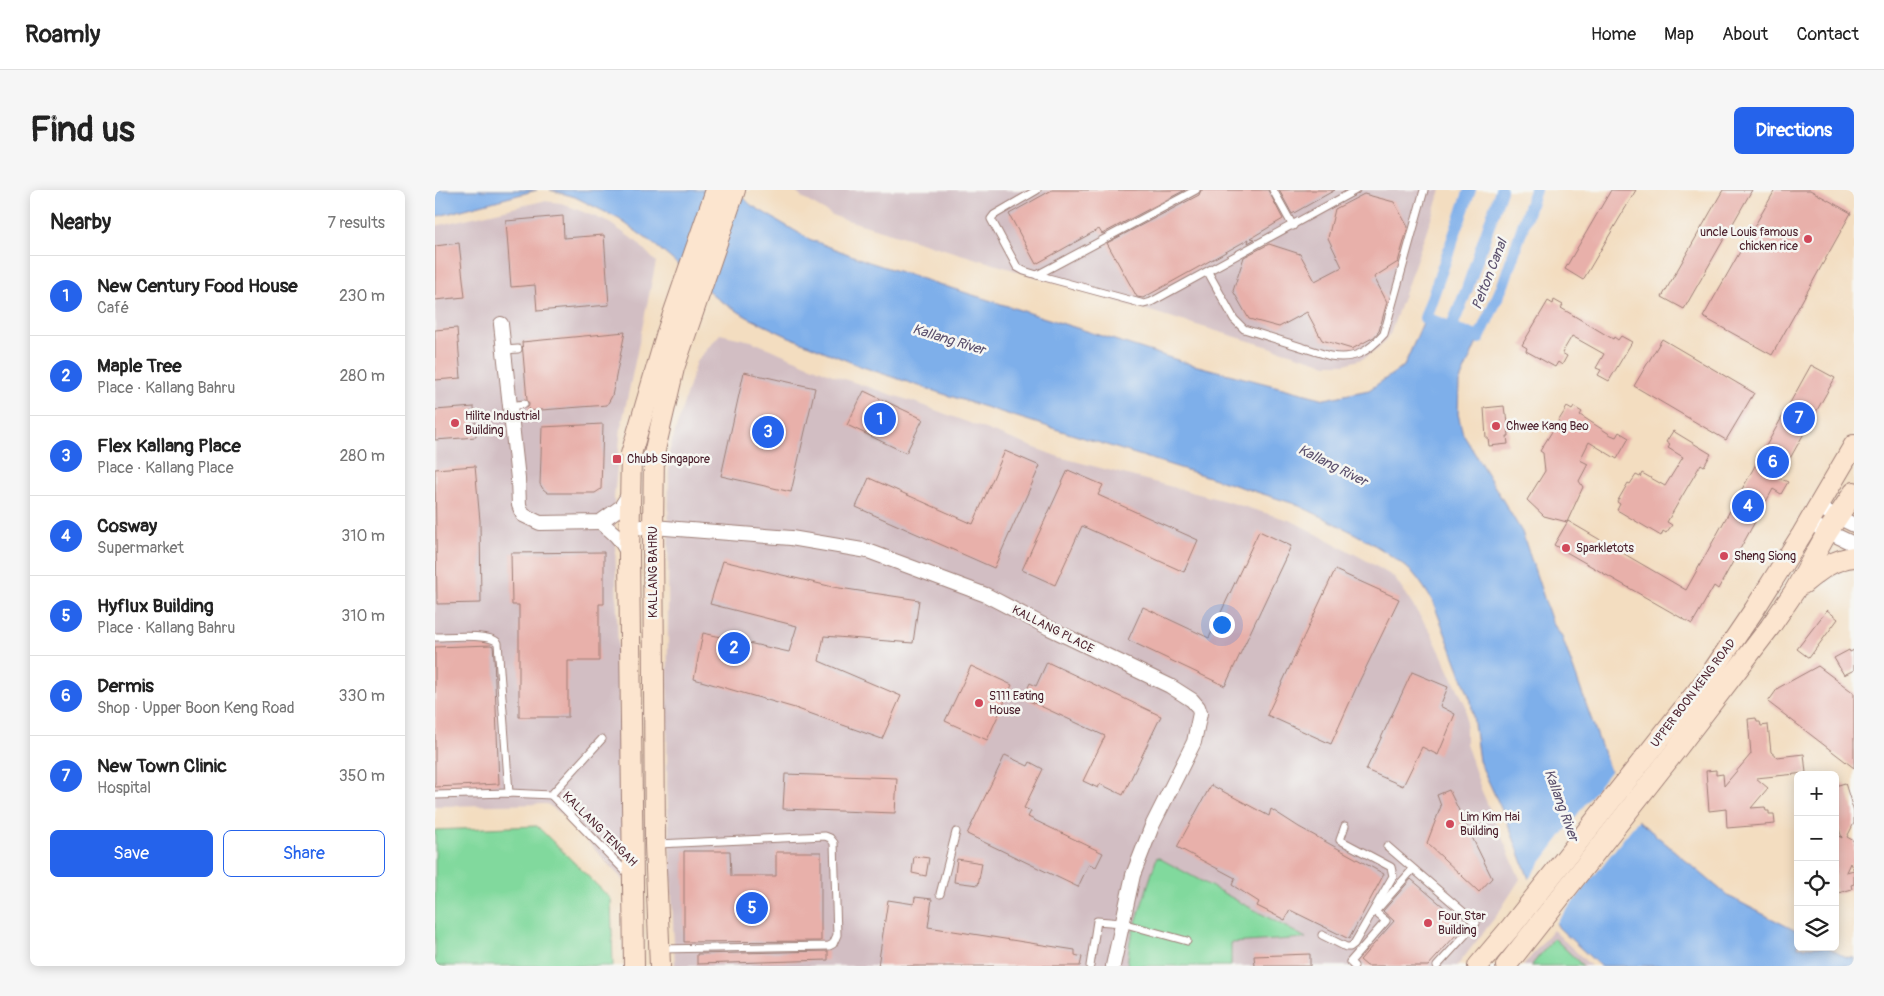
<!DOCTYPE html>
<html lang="en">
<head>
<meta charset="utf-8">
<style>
	body { margin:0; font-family:Pangolin,sans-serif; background:#f6f6f6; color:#222 }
	.controls { position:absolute; right:15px; bottom:15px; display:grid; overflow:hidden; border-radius:8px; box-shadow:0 2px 12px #0003 }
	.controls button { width:45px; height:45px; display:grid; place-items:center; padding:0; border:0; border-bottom:1px solid #e0e0e0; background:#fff; color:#222; font:25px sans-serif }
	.you { position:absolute; left:786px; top:434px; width:18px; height:18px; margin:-12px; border:4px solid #fff; border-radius:50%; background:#1a73e8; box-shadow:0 0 0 8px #1a73e833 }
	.badge { display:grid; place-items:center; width:32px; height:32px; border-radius:50%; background:#2563eb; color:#fff; font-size:16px; font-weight:700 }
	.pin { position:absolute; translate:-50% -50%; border:2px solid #fff; box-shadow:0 1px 5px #0006 }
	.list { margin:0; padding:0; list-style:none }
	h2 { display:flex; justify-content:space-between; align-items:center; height:65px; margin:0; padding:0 20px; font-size:21px }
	h2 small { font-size:16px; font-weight:400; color:#767676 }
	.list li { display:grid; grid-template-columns:32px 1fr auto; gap:15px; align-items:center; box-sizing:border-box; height:80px; padding:0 20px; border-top:1px solid #e0e0e0 }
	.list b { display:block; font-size:19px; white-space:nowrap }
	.list p { margin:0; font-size:16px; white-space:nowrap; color:#767676 }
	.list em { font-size:16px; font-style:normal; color:#767676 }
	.actions { display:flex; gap:10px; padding:15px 20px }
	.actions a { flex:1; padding:11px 0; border:1px solid #2563eb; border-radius:8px; text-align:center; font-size:18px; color:#2563eb }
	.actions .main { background:#2563eb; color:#fff }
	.icon { flex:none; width:28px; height:28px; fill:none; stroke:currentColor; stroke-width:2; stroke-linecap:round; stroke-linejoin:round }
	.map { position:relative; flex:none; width:1419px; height:776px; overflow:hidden; border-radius:8px }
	header { display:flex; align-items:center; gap:30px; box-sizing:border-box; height:70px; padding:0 25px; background:#fff; border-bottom:1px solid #e0e0e0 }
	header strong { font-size:24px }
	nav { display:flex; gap:28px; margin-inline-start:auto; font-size:18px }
	.intro { display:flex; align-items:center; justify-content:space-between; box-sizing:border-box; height:120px; padding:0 30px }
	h1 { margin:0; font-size:35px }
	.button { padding:12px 22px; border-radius:8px; background:#2563eb; color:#fff; font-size:18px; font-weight:700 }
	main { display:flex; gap:30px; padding:0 30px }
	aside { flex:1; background:#fff; border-radius:8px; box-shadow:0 2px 12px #0003 }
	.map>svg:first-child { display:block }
	.industrial { fill:#d2bec3 }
	.green { fill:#81d99d; stroke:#667c64 }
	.water { fill:#7eafea; stroke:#64678a }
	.pier { fill:#f3ddc0 }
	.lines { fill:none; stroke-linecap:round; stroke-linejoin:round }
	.canal { stroke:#7eafea; stroke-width:12 }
	.building { fill:#e8b0aa }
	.lane-casing { stroke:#9e7e76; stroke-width:9 }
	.street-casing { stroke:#9e7e76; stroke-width:16 }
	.secondary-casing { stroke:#9e7e76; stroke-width:22 }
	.lane { stroke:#fff; stroke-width:7 }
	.street { stroke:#fff; stroke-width:14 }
	.secondary { stroke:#fce5cf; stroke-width:20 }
	.poi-dot { fill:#d1495b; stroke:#f6f6f2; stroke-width:2 }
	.labels { text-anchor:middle; stroke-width:5; stroke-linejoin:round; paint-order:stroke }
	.poi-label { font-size:12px; fill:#4a1f2b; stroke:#f6f6f2; text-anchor:start }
	.street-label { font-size:12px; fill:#4a1f2b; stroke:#f6f6f2 }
	.water-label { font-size:14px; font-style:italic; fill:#5c516e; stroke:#f6f6f2 }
</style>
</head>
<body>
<header>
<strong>Roamly</strong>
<nav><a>Home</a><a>Map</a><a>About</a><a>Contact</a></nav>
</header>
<div class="intro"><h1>Find us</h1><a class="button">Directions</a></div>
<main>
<aside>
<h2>Nearby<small>7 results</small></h2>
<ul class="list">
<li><span class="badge">1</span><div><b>New Century Food House</b><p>Café</p></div><em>230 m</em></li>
<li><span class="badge">2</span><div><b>Maple Tree</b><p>Place · Kallang Bahru</p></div><em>280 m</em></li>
<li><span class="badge">3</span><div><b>Flex Kallang Place</b><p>Place · Kallang Place</p></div><em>280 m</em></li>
<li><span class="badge">4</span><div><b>Cosway</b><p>Supermarket</p></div><em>310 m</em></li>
<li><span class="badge">5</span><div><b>Hyflux Building</b><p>Place · Kallang Bahru</p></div><em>310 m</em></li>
<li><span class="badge">6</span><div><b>Dermis</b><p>Shop · Upper Boon Keng Road</p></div><em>330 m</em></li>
<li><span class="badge">7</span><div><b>New Town Clinic</b><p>Hospital</p></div><em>350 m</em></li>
</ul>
<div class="actions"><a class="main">Save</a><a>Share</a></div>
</aside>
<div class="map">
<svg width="1419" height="776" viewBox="0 0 1419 776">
	<rect width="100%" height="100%" fill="#f6f6f2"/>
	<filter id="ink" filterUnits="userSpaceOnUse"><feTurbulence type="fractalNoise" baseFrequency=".02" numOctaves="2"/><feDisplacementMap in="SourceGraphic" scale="10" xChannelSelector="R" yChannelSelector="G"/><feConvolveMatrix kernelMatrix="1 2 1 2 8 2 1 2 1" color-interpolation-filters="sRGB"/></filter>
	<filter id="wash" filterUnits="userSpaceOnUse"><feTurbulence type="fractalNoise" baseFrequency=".0096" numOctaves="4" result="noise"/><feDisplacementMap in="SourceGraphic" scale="20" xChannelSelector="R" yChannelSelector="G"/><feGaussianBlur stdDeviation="1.12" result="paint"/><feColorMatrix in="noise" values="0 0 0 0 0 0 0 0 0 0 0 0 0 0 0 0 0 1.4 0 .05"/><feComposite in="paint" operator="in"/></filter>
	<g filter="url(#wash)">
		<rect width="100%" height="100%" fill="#f3ddc0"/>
		<g class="industrial">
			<path d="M359 0H1006L955 144 943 159 927 169 910 174H891L399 26 367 8Z"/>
			<path d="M108 11 126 13 173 32 202 52 221 72 186 238 179 308 189 691 127 624 112 614 0 616V36Z"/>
			<path d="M285 144 316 151 400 186 479 212 624 267 794 312 857 331 927 368 959 387 996 443 1031 516V553L1046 599 1085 689 1062 725 1022 776H240L232 596 234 262 261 172Z"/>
			<path d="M1118 740 1156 776H1088Z"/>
		</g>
		<g class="green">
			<path d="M102 636 176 709 178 776H0V640Z"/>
			<path d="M722 667 871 748 796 753V776H692L695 751Z"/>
			<path d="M1119 748 1148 776H1096Z"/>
		</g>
		<g class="water">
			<path d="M0 0H102L0 27Z"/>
			<path d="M115 0H301L316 15 374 49 434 72 755 174 890 209 934 200 969 176 990 128 1044 148 1024 193 1023 224 1028 244 1087 342 1117 432 1127 447 1175 581 1204 631 1293 706 1363 742V757H1392L1410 767 1419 768V776H1165L1124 738 1094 689 1072 631 1044 571 1036 511 998 412C992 402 986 392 978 383 949 356 896 331 860 314L502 202 425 176 352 146 312 127 283 109 220 55 184 29 140 7Z"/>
		</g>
		<path class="pier" d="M1176 580 1205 628 1119 736 1092 691Z"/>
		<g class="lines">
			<g class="canal">
				<path d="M1035 0 990 128 1044 148 1068 95 1100 0"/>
				<path d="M1013 146 1032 99 1066 0"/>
			</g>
		</g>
		<g id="blocks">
			<g class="building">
				<path d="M617 0H750L667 44 664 39 601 74 574 24Z"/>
				<path d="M766 0H833L848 29 816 48 820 49 813 53 814 49 708 108 702 107 672 53 764 5Z"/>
				<path d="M844 0H900L857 24Z"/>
				<path d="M1176 0H1201L1148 90 1130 79Z"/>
				<path d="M1288 0H1317L1249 119 1227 107Z"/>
				<path d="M1340 0H1375L1416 23 1337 165 1268 127Z"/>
				<path d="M929 4 959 12 973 37 963 72 939 87 952 112 944 141 939 147 917 159 887 150 872 122 844 137 814 129 798 101 809 67 834 54 865 64 880 91 907 77 893 48 900 19Z"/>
				<path d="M128 26 129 48 169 45 174 115 102 121 100 95 76 97 71 31Z"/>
				<path d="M24 53 30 107 0 110V56Z"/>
				<path d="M1119 110 1128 115 1126 118 1178 149 1179 147 1183 150 1186 146 1197 152 1174 191 1163 185 1166 180 1161 178 1169 164 1137 146 1127 163 1132 166 1127 175 1123 172 1120 177 1091 161 1092 158 1087 155 1113 111 1118 114Z"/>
				<path d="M22 138 26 188 0 190V140Z"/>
				<path d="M190 142 177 206 172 215 93 221 94 214 92 210 87 152Z"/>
				<path d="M1227 149 1319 203 1291 250 1199 196Z"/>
				<path d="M1376 175 1400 188 1344 288 1353 292 1346 304 1338 299 1283 399 1279 396 1257 434 1119 355 1133 331 1251 400Z"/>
				<path d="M309 182 380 198 356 302 286 286Z"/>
				<path d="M429 201 488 229 471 263 412 235Z"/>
				<path d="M1069 216 1070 224H1072L1074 246H1072L1073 254 1054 256 1053 248H1051L1049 218Z"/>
				<path d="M39 217 41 247 0 250V220Z"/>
				<path d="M1132 217 1137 220 1139 217 1147 222 1145 225 1176 245 1181 247 1184 242 1194 248 1182 269 1154 252 1145 270 1153 274 1144 291 1148 297 1132 332 1109 326 1092 310 1110 281 1108 263 1105 261Z"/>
				<path d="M168 234 166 299 160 303H113L108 299 105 294 107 237Z"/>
				<path d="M1238 241 1276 264 1269 276 1266 274 1232 332 1237 335 1231 343 1228 341 1226 346 1182 320 1185 314 1182 312 1193 293 1195 294 1201 285 1205 287 1207 283 1230 296 1248 267 1233 258 1235 255 1231 252Z"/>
				<path d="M570 261 605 276 559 378 421 317 434 288 538 334Z"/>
				<path d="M40 276 45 331 46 413 2 414 0 279Z"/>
				<path d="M633 280 668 295 663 305 763 350 749 382 647 336 620 395 587 380Z"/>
				<path d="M824 341 856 356 790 496 693 450 708 417 774 448Z"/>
				<path d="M169 362V414H164V471H133V527H84V415H77L76 363Z"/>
				<path d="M288 371 398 397 484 410 478 453 389 446 384 471 466 506 447 549 360 518 259 489 268 443 354 462 362 436 275 414Z"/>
				<path d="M900 380 964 409 923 494 896 554 832 525Z"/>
				<path d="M1392 420 1403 429 1374 468 1362 459Z"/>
				<path d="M56 455 58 456 59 467 64 594 0 597V457Z"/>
				<path d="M1414 460 1415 462 1419 460V480L1409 485 1399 468Z"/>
				<path d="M612 472 726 526 688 605 665 594 663 598 648 591 670 546 588 508 595 493 601 496Z"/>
				<path d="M536 476 577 495 552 550 510 531Z"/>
				<path d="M1383 476 1419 503V578L1333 512 1343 498Z"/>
				<path d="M977 482 1013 497 1005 516 1020 524 1003 565 987 557 968 596 931 580Z"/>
				<path d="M1321 528 1322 532H1325L1326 536 1333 535 1336 562 1342 567 1369 564 1371 583 1321 588 1333 598 1316 618 1330 617 1331 621H1334V624H1339L1340 634 1292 638 1291 619 1274 621 1271 581 1281 580V585L1288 584 1289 596 1316 564 1313 529Z"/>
				<path d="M570 565 593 576 595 572 608 579 589 618 596 621 593 627 668 663 661 677 654 674 643 697 532 644Z"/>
				<path d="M350 584 462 588 460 623 348 619Z"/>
				<path d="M1410 593 1419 622V633L1412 647 1419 651V678H1417L1415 673 1411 682 1419 680V694L1416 695 1417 699 1400 704V644L1407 648 1400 626V596Z"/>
				<path d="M776 595 834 626 836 619 864 637 949 684 914 749 855 720 850 730 822 716 824 712 797 695 800 688 742 657Z"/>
				<path d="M1014 600 1057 688 1044 702 992 653 1006 616 1002 605Z"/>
				<path d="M249 661H295L296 686H341V662H386V751L249 752Z"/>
				<path d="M479 666 494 668 491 686 477 683Z"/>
				<path d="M522 669 547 673 543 695 519 692Z"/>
				<path d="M976 689 1030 735 993 776H932L925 770 959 731 948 721Z"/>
				<path d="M480 707 497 709 493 737 640 760V765L647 767 645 776H443L453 710 479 714Z"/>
				<path d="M393 761V770L262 774V764Z"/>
				<path d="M875 764V776H820L819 766Z"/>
			</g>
		</g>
	</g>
	<g filter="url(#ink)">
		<use href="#blocks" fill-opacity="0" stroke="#9e7e76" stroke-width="1"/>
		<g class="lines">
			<g class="lane-casing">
				<g id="lane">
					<path d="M602 0 559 25 556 29 582 77 589 81 602 85 709 114 716 112 921 0"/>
					<path d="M838 0 858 36"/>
					<path d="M773 82 799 129 809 139 895 166C920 170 933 162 949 144L989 0"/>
					<path d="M602 85 761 0"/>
					<path d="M69 160 83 159"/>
					<path d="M75 216 89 214"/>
					<path d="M0 447C14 447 55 443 63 453L74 603"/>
					<path d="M0 605 74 603 116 605"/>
					<path d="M116 605 194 685"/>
					<path d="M116 605 167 549"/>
					<path d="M223 654 390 646 395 648 399 653 402 745 398 754 394 756 225 759"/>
					<path d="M952 656 1041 733 1002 776"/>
					<path d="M505 704 521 642"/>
					<path d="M887 745 911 757H915L919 754 958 686 956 677 905 650 910 636"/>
					<path d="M655 776 662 731 687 733 752 751"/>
					<path d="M919 776 915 772 951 731 940 722 978 679"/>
				</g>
			</g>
			<g class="street-casing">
				<g id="street">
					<path d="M66 134 83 289 84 315 88 325 105 333 165 332 186 317 194 304"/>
					<path d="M1383 317 1419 335"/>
					<path d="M165 332C178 342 187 349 193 365"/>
					<path d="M1374 333 1419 354"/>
					<path d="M195 337H218L356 348 433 361 551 405 614 438 735 496 757 510 763 517 765 523 759 552 717 636 698 685 678 776"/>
				</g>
			</g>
			<g class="secondary-casing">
				<g id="secondary">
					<path d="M1368 394C1384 381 1398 369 1419 367"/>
					<path d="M199 776 194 366 196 264 232 142 281 0"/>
					<path d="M225 776 220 654 218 337 219 264 239 178 300 0"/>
					<path d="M1043 776 1076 737 1275 485 1319 420 1367 344 1419 255"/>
					<path d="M1071 776 1241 560 1335 437 1359 402 1392 343 1419 302"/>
				</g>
			</g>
			<use href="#lane" class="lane"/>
			<use href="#street" class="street"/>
			<use href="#secondary" class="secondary"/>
		</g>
	</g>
	<g class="poi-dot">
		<circle cx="1373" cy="49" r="5"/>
		<circle cx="20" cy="233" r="5"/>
		<circle cx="1061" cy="236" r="5"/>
		<rect x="177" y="264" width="10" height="10" rx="2.5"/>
		<circle cx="1131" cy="358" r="5"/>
		<circle cx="1289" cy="366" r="5"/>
		<circle cx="544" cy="513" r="5"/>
		<circle cx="1015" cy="634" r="5"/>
		<circle cx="993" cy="733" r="5"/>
	</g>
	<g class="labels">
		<g class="poi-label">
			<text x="1363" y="46" text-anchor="end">uncle Louis famous<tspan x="1363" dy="14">chicken rice</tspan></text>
			<text x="30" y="230">Hilite Industrial<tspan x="30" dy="14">Building</tspan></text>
			<text x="1071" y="240">Chwee Kang Beo</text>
			<text x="192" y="273">Chubb Singapore</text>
			<text x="1141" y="362">Sparkletots</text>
			<text x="1299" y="370">Sheng Siong</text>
			<text x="554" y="510">S111 Eating<tspan x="554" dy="14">House</tspan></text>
			<text x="1025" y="631">Lim Kim Hai<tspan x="1025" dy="14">Building</tspan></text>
			<text x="1003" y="730">Four Star<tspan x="1003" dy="14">Building</tspan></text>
		</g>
		<g class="street-label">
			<text transform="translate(218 382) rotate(-90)" y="4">KALLANG BAHRU</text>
			<text transform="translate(618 439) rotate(27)" y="4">KALLANG PLACE</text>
			<text transform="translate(1258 503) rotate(-53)" y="4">UPPER BOON KENG ROAD</text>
			<text transform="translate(165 639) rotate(45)" y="4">KALLANG TENGAH</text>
		</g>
		<g class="water-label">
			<text transform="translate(1054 84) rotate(-69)" y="5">Pelton Canal</text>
			<text transform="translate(514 149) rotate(17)" y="5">Kallang River</text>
			<text transform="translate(898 275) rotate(27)" y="5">Kallang River</text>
			<text transform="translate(1127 615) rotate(70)" y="5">Kallang River</text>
		</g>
	</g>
</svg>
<div class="controls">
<button>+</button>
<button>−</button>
<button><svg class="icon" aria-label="locate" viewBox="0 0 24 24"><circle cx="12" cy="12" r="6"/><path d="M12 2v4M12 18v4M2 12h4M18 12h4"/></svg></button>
<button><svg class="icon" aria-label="layers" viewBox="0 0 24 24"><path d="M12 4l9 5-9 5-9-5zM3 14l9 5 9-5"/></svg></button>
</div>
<div class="you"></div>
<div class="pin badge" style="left:445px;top:229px">1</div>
<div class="pin badge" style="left:299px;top:458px">2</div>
<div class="pin badge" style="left:333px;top:242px">3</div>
<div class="pin badge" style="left:1313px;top:316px">4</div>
<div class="pin badge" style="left:317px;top:718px">5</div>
<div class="pin badge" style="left:1338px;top:272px">6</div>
<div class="pin badge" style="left:1364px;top:228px">7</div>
</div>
</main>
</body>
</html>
